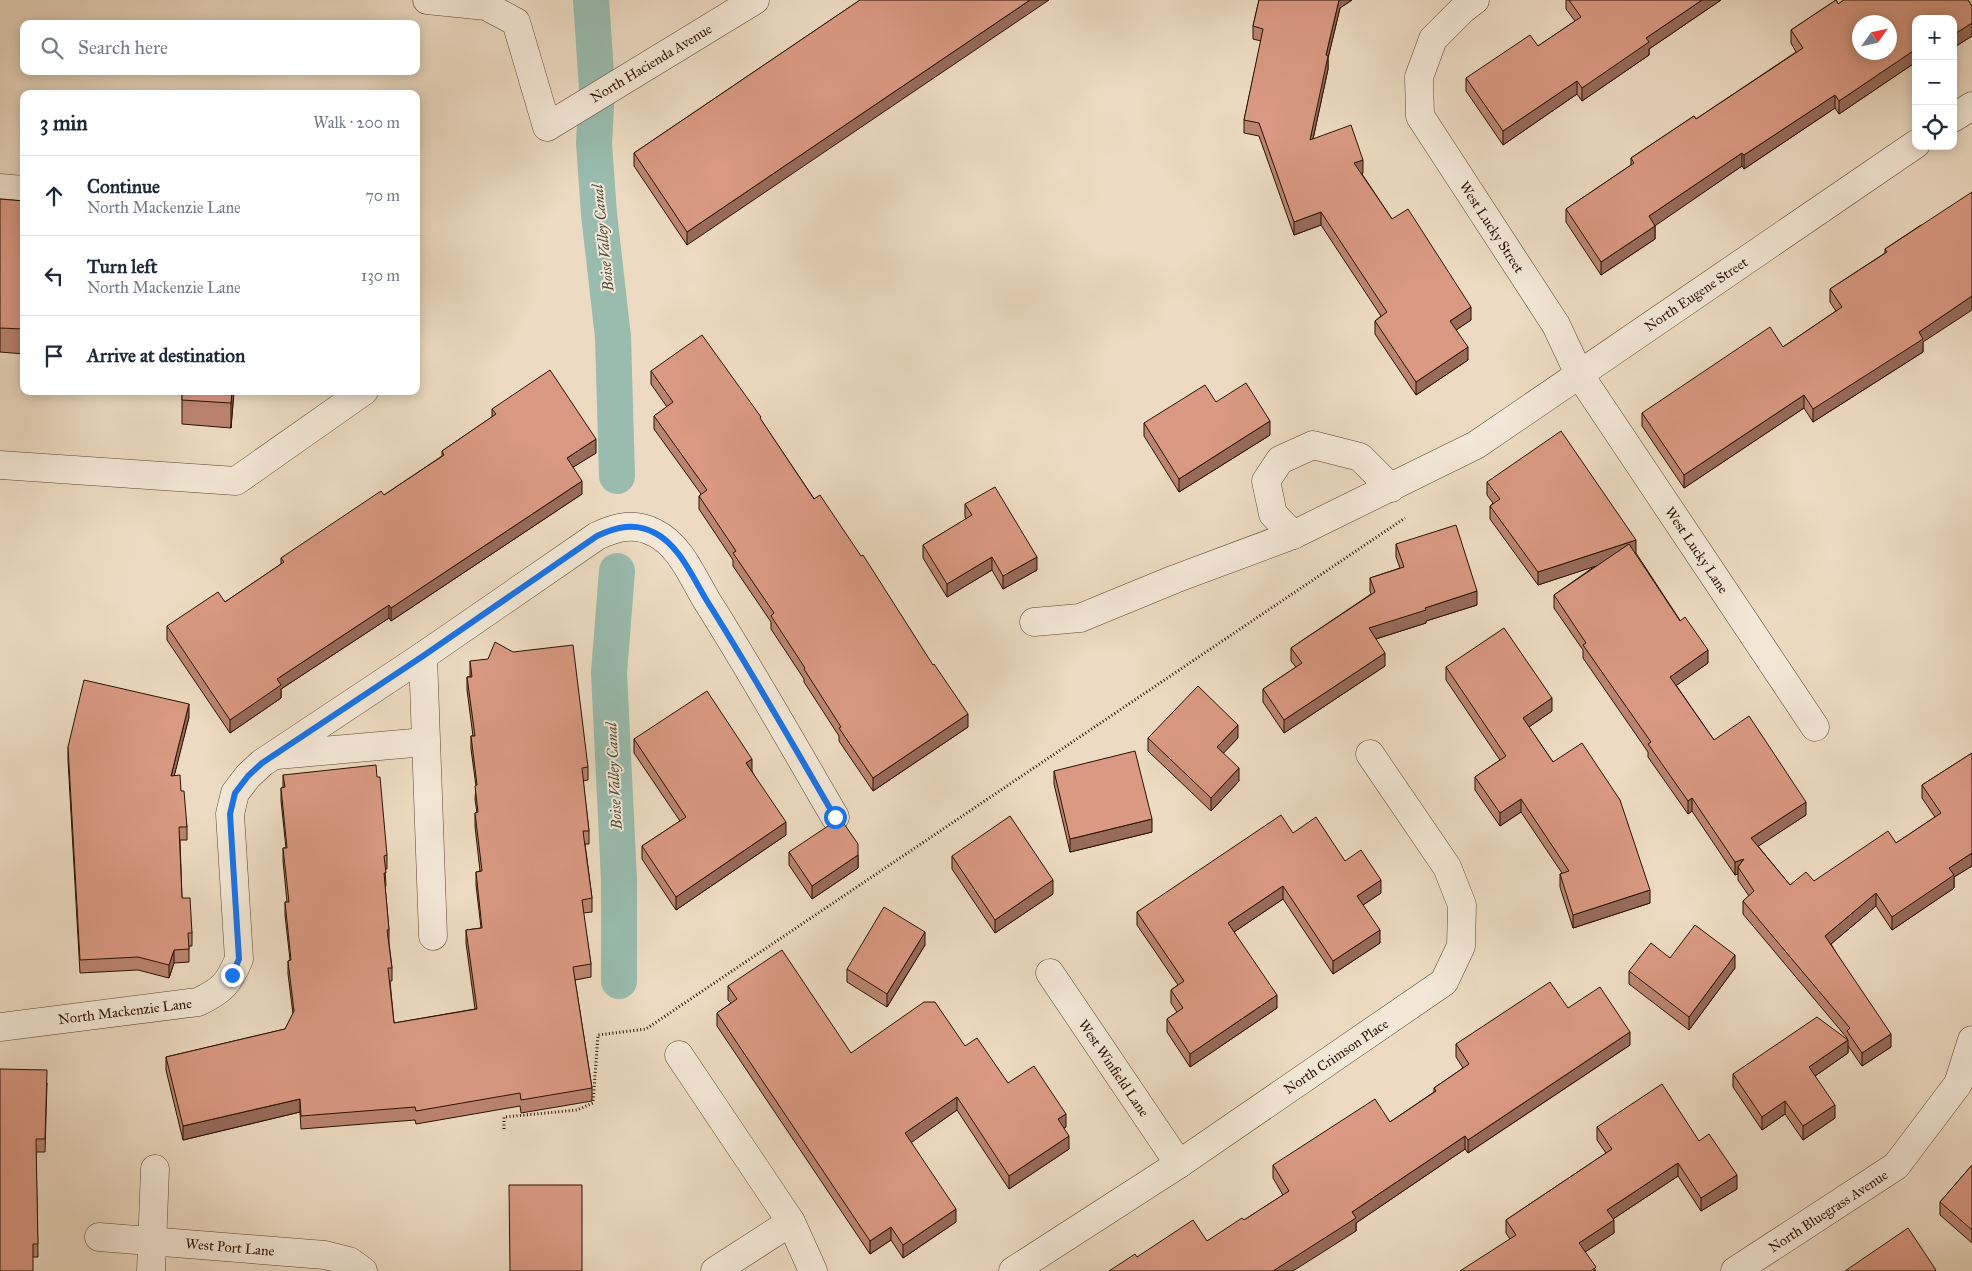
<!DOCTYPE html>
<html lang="en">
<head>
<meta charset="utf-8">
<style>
	body { margin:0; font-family:"IM FELL Great Primer",serif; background:#f2f2f3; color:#1f2937 }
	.controls { position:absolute; right:15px; top:15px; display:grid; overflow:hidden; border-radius:10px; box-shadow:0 2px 12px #0003 }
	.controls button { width:45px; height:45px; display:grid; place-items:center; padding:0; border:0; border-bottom:1px solid #e0e1e3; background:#fff; color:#1f2937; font:25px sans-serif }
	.compass { position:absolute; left:1852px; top:15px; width:45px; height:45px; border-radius:50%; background:#fff; box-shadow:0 2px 12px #0003; rotate:56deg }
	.stop { position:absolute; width:15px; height:15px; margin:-11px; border:4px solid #1a73e8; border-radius:50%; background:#fff }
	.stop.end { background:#1a73e8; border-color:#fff; box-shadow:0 1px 5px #0008 }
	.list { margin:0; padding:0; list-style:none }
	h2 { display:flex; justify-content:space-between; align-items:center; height:65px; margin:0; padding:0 20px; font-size:21px }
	h2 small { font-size:16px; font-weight:400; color:#747a83 }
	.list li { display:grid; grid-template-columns:32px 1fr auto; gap:15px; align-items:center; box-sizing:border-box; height:80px; padding:0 20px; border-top:1px solid #e0e1e3 }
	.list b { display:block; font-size:19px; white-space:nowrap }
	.list p { margin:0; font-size:16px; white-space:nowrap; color:#747a83 }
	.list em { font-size:16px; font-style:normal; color:#747a83 }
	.icon { flex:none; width:28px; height:28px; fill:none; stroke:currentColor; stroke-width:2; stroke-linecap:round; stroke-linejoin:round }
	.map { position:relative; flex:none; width:1972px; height:1271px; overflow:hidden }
	.search { position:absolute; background:#fff; box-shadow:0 2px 12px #0003; left:20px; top:20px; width:400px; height:55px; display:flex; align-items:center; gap:12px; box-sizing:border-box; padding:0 18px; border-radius:10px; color:#747a83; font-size:19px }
	.panel { position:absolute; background:#fff; box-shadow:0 2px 12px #0003; left:20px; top:90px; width:400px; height:305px; border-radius:10px }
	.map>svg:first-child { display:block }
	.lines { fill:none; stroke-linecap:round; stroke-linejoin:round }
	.canal { stroke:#99bcae; stroke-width:36 }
	.minor-casing { stroke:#5b4430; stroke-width:29 }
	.path { stroke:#2b1100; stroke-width:3; stroke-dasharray:1 2.5; stroke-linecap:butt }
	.minor { stroke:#f3e8d7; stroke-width:28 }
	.wall { fill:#bb8470; stroke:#2b1100; fill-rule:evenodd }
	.shaded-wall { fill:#986b5b; stroke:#2b1100 }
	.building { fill:#d99982; stroke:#2b1100; fill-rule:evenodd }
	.route { stroke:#1a73e8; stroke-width:6 }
	.labels { text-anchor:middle; stroke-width:4; stroke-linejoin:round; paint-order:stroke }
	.street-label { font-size:14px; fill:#2b1100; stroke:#f3e8d7 }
	.water-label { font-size:15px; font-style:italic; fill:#524d3d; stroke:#f3e8d7 }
</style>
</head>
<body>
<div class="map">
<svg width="1972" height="1271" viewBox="0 0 1972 1271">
	<rect width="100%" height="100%" fill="#ecdbc2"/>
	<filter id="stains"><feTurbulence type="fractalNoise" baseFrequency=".004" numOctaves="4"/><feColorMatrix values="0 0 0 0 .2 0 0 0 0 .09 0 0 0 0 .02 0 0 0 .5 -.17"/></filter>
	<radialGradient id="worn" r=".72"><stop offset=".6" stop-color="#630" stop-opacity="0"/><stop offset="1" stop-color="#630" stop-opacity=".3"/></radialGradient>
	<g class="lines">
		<g class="canal">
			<path d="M591 0 597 88 594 143 599 214 613 337 617 476"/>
			<path d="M617 571 609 673 619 880V981"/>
		</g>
		<g class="minor-casing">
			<g id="minor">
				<path d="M427 0 486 6 516 22 547 127 755 0"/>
				<path d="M1475 0 1462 10 1433 39 1419 77 1420 116 1556 325 1579 374 1815 727"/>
				<path d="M1953 118 1972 106"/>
				<path d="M0 188 24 190"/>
				<path d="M0 465 236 481 364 391"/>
				<path d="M1293 535 1273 514 1266 481 1280 460 1313 445 1360 457 1391 488"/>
				<path d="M1034 622 1080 618 1175 579 1293 535 1476 445 1916 144"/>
				<path d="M423 656 433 936"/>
				<path d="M277 755 425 742"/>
				<path d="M1050 973 1179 1164"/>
				<path d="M0 1027 198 1002C222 991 229 983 239 959L230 814 235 793 248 776 262 763 423 656 597 536C616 527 635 522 655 533 680 545 693 578 707 601 752 672 793 745 835 817"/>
				<path d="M679 1055 791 1222 813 1271"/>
				<path d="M99 1237 325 1255 349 1261 363 1271"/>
				<path d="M151 1271 155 1169"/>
				<path d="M715 1271 791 1222"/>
				<path d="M1013 1271 1179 1164 1444 982 1461 946 1462 905 1447 867 1370 754"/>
				<path d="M1735 1271 1896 1166 1958 1084 1972 1040"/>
			</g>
		</g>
		<path class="path" d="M504 1129V1117L577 1110 593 1103 598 1035 646 1029 1405 518"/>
		<use href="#minor" class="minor"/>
	</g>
	<g class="wall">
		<path d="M860 0 687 245 634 166V153Z"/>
		<path d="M1259 0H1352L1340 8 1328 58V69L1313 139 1363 173 1362 174 1392 219 1471 320 1456 330 1468 360 1416 395 1375 334V321L1381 316 1321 225 1294 235 1259 136 1244 133V120L1261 41 1253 39V26Z"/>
		<path d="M1566 0H1721L1649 49V55L1582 101 1577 94 1503 145 1466 91V78L1538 46 1575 21 1566 9Z"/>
		<path d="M1836 0 1838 4 1844 0H1968L1972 6V36L1953 48V19H1916V62L1839 114 1835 108 1744 169 1742 166 1655 225V239L1601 275 1566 222V209L1631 165V158L1694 116 1696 119 1796 52 1791 43V30ZM1860 22H1890V52H1860Z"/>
		<path d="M0 199 24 201V354L0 352Z"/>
		<path d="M1921 225 1923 352 1813 422 1804 408 1684 488 1642 426V413L1783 347 1836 311 1830 302V289L1885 253V249Z"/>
		<path d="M651 371 761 420 968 727 873 791 839 741V736L804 682V679L771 629V622L733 566V560L699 509V496L701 494 654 429V416L667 407 651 384Z"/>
		<path d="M169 391H234L231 428 182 424V392Z"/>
		<path d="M1216 402 1270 435 1179 492 1144 436V423Z"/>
		<path d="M492 409 596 453 573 467 582 494 391 621 389 618 281 689V698L230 733 167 640V626L225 602 281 564V558L384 495 442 456V451L492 417Z"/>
		<path d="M1487 482 1636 553 1708 663 1676 685 1714 740 1806 815 1758 846 1790 885 1814 881 1896 843 1935 817 1922 798V785L1972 753V866L1954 877V888L1892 930 1876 906 1831 944 1891 1047 1862 1066 1848 1046V1053L1815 1076 1835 1118 1803 1140 1785 1114 1762 1130 1733 1087V1074L1847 1039V1038L1743 914V901L1749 896 1738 880V874L1735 875 1692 811 1688 814 1648 757V752L1583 658V650L1554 608V595L1595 566 1538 585 1490 519V506L1493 503 1487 495Z"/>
		<path d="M965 504 1037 570 1003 589 992 570 947 597 923 558V545L966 519 965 517Z"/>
		<path d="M1396 544 1477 605 1426 621V623L1376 639 1385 666 1284 733 1263 702V689L1296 667 1291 661V648L1371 594 1370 591V578L1400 568 1396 557Z"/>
		<path d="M470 661 588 767V780L583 781 589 831V844H585L592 898V912L583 913 591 964V977L575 980 592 1088V1101L521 1113 520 1106 416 1124 415 1120 301 1129 300 1112 183 1140 166 1070V1057L285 1029 293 1014 288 974V961L290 960 285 915V902H287L283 861V848H286L281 801V788L283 787V775L387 855V869H385L386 886H385L389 930V943L392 968V981H390L394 1023 475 1009 466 943V930L481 928 476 885V872L480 871 475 826V813H477L475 799 476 786 471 749V736H473L467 690V677H470Z"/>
		<path d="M1446 667 1552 711 1529 727 1650 903 1573 928 1560 887V874L1562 873 1521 812 1500 826 1475 790V777L1500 760 1446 680Z"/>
		<path d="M189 717 174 775 181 791 187 827V840H180L182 898 192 933V946H189V962L174 963 169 978 138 970 80 973 68 760V747Z"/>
		<path d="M1148 738H1238L1223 753 1239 781 1211 811 1148 751Z"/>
		<path d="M634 739 752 771 786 835 676 910 642 859V846L680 821 634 753Z"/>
		<path d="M1054 771 1152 832 1070 852 1054 784Z"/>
		<path d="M1293 833 1345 861 1381 893 1363 905 1380 943 1333 974 1283 899 1234 932 1277 1008 1190 1067 1167 1032V1019L1177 1012 1171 1003V990L1178 985 1137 925V912Z"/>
		<path d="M789 852 858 855V868L812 899 789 865Z"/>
		<path d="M952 856 1053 894 995 933 952 869Z"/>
		<path d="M925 945 887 1007 847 982V969Z"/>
		<path d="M1670 958 1735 968 1689 1030 1629 984V971Z"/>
		<path d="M728 986 851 1053 965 1046 1008 1083 1066 1127 1064 1128 1069 1149 1009 1189 957 1110 911 1142 956 1222 903 1258 891 1240 870 1254 717 1026V1013L731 1003 728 1000Z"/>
		<path d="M1568 1008 1630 1045 1468 1153 1465 1149 1356 1223V1231L1137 1257 1207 1241 1244 1220 1283 1195 1273 1178V1165L1390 1122 1434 1092V1088L1463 1068 1456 1057V1044Z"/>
		<path d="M47 1083 45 1152H36L38 1257H33L0 1271Z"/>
		<path d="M1597 1127 1699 1141 1737 1189 1701 1211 1678 1176 1613 1219 1614 1233 1585 1252 1596 1271 1510 1239 1506 1233V1220L1606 1153 1597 1140Z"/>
		<path d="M1972 1165V1243L1940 1215V1202Z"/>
	</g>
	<g class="shaded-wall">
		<path d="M1030 0H1049L687 245V232Z"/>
		<path d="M1339 0H1352L1340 8 1328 58V69L1310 153V140L1326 55Z"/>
		<path d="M1702 0H1721L1649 49V55L1582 101V88L1646 38Z"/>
		<path d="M1972 23V36L1953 48V35Z"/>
		<path d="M1916 49V62L1839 114V101Z"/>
		<path d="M1577 81V94L1503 145V131Z"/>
		<path d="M1835 95V108L1744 169V155Z"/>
		<path d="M1742 153V166L1649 230V216Z"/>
		<path d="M1363 160V173L1354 176V163Z"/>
		<path d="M1321 212V225L1294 235V222Z"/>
		<path d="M1655 226V239L1601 275V262Z"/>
		<path d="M1972 296V310L1923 342V352L1813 422V409L1919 332Z"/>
		<path d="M1471 307V320L1450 334V321Z"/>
		<path d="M1468 347V360L1416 395V382Z"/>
		<path d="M232 391H234L231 428V403Z"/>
		<path d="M1804 395V408L1684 488V475Z"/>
		<path d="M1270 421V435L1179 492V479Z"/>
		<path d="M596 439V453L567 471V458Z"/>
		<path d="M582 481V494L391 621V608Z"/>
		<path d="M1636 540V553L1538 585V572Z"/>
		<path d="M992 557V570L947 597V584Z"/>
		<path d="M1037 557V570L1003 589V576Z"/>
		<path d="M1477 591V605L1426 621V623L1369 641V628L1425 608Z"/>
		<path d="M389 605V618L281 689V698L230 733V720L277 679Z"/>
		<path d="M1708 650V663L1670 690V677Z"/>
		<path d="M1385 653V666L1284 733V720Z"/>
		<path d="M1552 698V711L1523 731V718Z"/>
		<path d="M189 704V717L171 789V776Z"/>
		<path d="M968 714V727L873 791V778Z"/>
		<path d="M1238 725V738L1217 760V747Z"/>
		<path d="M752 759V772L746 763Z"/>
		<path d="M1239 768V781L1211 811V798Z"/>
		<path d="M1692 798V811L1688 814V801Z"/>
		<path d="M1521 799V812L1500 826V813Z"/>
		<path d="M1806 802V815L1751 851V838Z"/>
		<path d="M1152 819V832L1070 852V839Z"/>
		<path d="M786 822V835L676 910V897Z"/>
		<path d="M1972 853V866L1954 877V888L1892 930V917L1949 868Z"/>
		<path d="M858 855V868L812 899V886Z"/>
		<path d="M1744 859 1738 867V874L1735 875V862Z"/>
		<path d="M1053 880V894L995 933V920Z"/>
		<path d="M1381 880V893L1357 909V896Z"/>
		<path d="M1283 886V899L1228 936V923Z"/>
		<path d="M1650 890V903L1573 928V915Z"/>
		<path d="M1876 893V906L1825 949V936Z"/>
		<path d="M1380 930V943L1333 974V961Z"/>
		<path d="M925 932V945L887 1007V994Z"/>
		<path d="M174 950V963L169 978V965Z"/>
		<path d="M1735 955V968L1689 1030V1017Z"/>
		<path d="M1277 995V1008L1190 1067V1054Z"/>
		<path d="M1630 1032V1045L1468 1153V1140Z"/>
		<path d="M1891 1034V1047L1862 1066V1053Z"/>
		<path d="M1848 1040V1053L1809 1080V1067Z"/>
		<path d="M957 1097V1110L905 1147V1133Z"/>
		<path d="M300 1099V1112L183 1140V1126Z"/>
		<path d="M1785 1101V1114L1762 1130V1117Z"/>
		<path d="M1835 1105V1118L1803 1140V1126Z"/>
		<path d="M1066 1114V1127L1058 1132V1119Z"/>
		<path d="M1069 1136V1149L1009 1189V1176Z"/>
		<path d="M1465 1136V1149L1356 1223V1231L1293 1271H1273L1352 1212Z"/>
		<path d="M1678 1163V1176L1607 1223V1210Z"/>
		<path d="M1737 1175V1189L1701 1211V1198Z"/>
		<path d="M956 1209V1222L903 1258V1245Z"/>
		<path d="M1614 1220V1233L1579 1256V1243Z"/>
		<path d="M891 1227V1240L870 1254V1241Z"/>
	</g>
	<g class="building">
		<path d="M860 0H1030L687 232 634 153Z"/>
		<path d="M1259 0H1339L1326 55 1328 56 1310 140 1351 125 1363 160 1354 163 1392 219 1408 209 1471 307 1450 321 1468 347 1416 382 1375 321 1387 312 1321 212 1294 222 1259 123 1244 120 1263 29 1253 26Z"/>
		<path d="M1569 0H1702L1646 38 1649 42 1582 88 1577 81 1503 131 1466 78 1530 35 1538 46 1581 17Z"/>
		<path d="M1836 0 1838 4 1844 0H1968L1972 6V23L1953 35V19H1916V49L1839 101 1835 95 1744 155 1742 153 1649 216 1655 226 1601 262 1566 209 1634 163 1631 158 1694 116 1696 119 1803 48 1791 30ZM1860 22H1890V52H1860Z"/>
		<path d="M1972 192V296L1919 332 1923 339 1813 409 1804 395 1684 475 1642 413 1770 327 1783 347 1842 307 1830 289 1887 252 1885 249Z"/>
		<path d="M0 199 24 201V329L0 328Z"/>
		<path d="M702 335 761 417 760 418 814 499 820 495 861 556 863 555 933 665 934 664 968 714 873 778 839 728 841 727 804 669 805 668 771 616 774 613 733 553 736 551 699 496 707 490 654 416 673 402 651 371Z"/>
		<path d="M550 370 596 439 567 458 582 481 391 608 389 605 277 679 281 685 230 720 167 626 218 592 225 602 284 562 281 558 381 491 384 495 444 455 442 451 496 414 492 409Z"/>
		<path d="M1246 383 1270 421 1179 479 1144 423 1205 385 1216 402Z"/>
		<path d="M182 391H232L231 403 182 400Z"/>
		<path d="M1561 431 1636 540 1538 572 1490 506 1500 499 1487 482Z"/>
		<path d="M995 487 1037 557 1003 576 992 557 947 584 923 545 972 515 965 504Z"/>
		<path d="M1456 525 1477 591 1425 608 1426 610 1369 628 1385 653 1284 720 1263 689 1302 663 1291 648 1375 592 1370 578 1404 567 1396 544Z"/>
		<path d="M1629 544 1680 621 1685 617 1708 650 1670 677 1714 740 1749 716 1806 802 1751 838 1790 885 1806 872 1814 881 1888 831 1896 843 1941 813 1922 785 1972 753V853L1949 868 1954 875 1892 917 1876 893 1825 936 1891 1034 1862 1053 1847 1031 1850 1028 1743 901 1754 891 1738 867 1744 859 1735 862 1692 798 1688 801 1648 744 1651 742 1583 645 1586 643 1554 595Z"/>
		<path d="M1504 628 1552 698 1523 718 1553 762 1582 743 1620 800 1650 890 1573 915 1560 874 1569 871 1521 799 1500 813 1475 777 1506 756 1446 667Z"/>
		<path d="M495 642 513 652 573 645 588 767 582 768 589 831H583L592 898 582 900 591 964 573 967 592 1088 521 1100 520 1093 416 1111 415 1107 301 1116 300 1099 183 1126 166 1057 285 1029 294 1011 288 961 291 960 285 902H289L283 848H287L281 788 285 787 283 775 376 765 377 777H380L387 855 384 856 386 873H384L389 930H387L392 968H388L394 1023 477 1009 466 930 482 928 476 872 482 871 475 813 478 812 475 786 477 785 471 736H475L467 677H472L470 661 488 659Z"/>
		<path d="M84 680 189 704 171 776 180 775 181 791H184L187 827H179L182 898H190L192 933H188L189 949 174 950 169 965 138 957 80 960 68 747Z"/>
		<path d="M1198 686 1238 725 1217 747 1239 768 1211 798 1148 738Z"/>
		<path d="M707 691 752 759 746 763 786 822 676 897 642 846 686 817 634 739Z"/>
		<path d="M1135 751 1152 819 1070 839 1054 771Z"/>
		<path d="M1281 815 1293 833 1316 817 1345 861 1361 850 1381 880 1357 896 1380 930 1333 961 1283 886 1228 923 1277 995 1190 1054 1167 1019 1183 1008 1171 990 1184 981 1137 912Z"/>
		<path d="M1010 816 1053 880 995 920 952 856Z"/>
		<path d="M840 818 858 844V855L812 886 789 852Z"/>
		<path d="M884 907 925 932 887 994 847 969Z"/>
		<path d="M1695 925 1735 955 1689 1017 1629 971 1651 943 1670 958Z"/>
		<path d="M782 950 851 1053 924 1002H935L965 1046 977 1038 1008 1083 1034 1066 1066 1114 1058 1119 1069 1136 1009 1176 957 1097 905 1133 956 1209 903 1245 891 1227 870 1241 717 1013 737 999 728 986Z"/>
		<path d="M1550 982 1568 1008 1600 987 1630 1032 1468 1140 1465 1136 1352 1212 1356 1218 1273 1271H1109L1135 1254 1137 1257 1193 1220 1207 1241 1242 1218 1244 1220 1289 1191 1273 1165 1375 1099 1390 1122 1436 1091 1434 1088 1469 1064 1456 1044Z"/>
		<path d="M1817 1017 1848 1040 1809 1067 1835 1105 1803 1126 1785 1101 1762 1117 1733 1074Z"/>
		<path d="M0 1069 47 1070 45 1139H36L38 1244H33V1271H0Z"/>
		<path d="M1662 1084 1699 1141 1709 1134 1737 1175 1701 1198 1678 1163 1607 1210 1614 1220 1579 1243 1596 1267 1591 1271H1460L1516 1235 1506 1220 1612 1149 1597 1127Z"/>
		<path d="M1972 1165V1230L1940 1202Z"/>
		<path d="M509 1185H582V1271H510Z"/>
		<path d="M1908 1228 1936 1270 1934 1271H1845Z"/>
	</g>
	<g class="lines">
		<path class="route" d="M232 975 239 959 230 814 235 793 248 776 262 763 423 656 597 536C616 527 635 522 655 533 679 545 693 578 707 601 752 672 793 745 835 817"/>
	</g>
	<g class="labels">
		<g class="street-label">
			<text transform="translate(651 63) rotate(-31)" y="5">North Hacienda Avenue</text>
			<text transform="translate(1492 227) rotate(57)" y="5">West Lucky Street</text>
			<text transform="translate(1696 294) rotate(-34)" y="5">North Eugene Street</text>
			<text transform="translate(1697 550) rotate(56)" y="5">West Lucky Lane</text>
			<text transform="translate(125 1011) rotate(-7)" y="5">North Mackenzie Lane</text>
			<text transform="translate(1336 1056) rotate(-34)" y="5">North Crimson Place</text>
			<text transform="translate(1114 1068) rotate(56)" y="5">West Winfield Lane</text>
			<text transform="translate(1828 1211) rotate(-33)" y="5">North Bluegrass Avenue</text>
			<text transform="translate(230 1247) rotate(5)" y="5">West Port Lane</text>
		</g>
		<g class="water-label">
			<text transform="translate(603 238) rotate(-96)" y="5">Boise Valley Canal</text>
			<text transform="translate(614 776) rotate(-93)" y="5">Boise Valley Canal</text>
		</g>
	</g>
	<rect width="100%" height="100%" filter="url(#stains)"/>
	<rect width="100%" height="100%" fill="url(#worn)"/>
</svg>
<div class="controls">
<button>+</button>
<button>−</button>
<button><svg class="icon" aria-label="locate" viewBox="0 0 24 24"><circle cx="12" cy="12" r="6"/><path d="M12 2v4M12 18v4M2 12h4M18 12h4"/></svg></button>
</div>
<svg class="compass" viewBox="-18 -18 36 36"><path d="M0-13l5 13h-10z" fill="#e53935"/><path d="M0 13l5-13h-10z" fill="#747a83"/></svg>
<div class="stop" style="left:835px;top:817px"></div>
<div class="stop end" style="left:232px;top:975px"></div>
<div class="search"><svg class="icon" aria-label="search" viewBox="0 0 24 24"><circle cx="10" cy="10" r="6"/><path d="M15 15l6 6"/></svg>Search here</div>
<section class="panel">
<h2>3 min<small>Walk · 200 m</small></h2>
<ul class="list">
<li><svg class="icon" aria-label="ahead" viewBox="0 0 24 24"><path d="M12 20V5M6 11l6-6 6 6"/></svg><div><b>Continue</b><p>North Mackenzie Lane</p></div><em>70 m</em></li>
<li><svg class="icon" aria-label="left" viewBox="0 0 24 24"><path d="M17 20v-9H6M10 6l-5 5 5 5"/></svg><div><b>Turn left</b><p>North Mackenzie Lane</p></div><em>130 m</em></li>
<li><svg class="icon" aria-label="arrive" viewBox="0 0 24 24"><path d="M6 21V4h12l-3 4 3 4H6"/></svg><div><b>Arrive at destination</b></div></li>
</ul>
</section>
</div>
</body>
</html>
